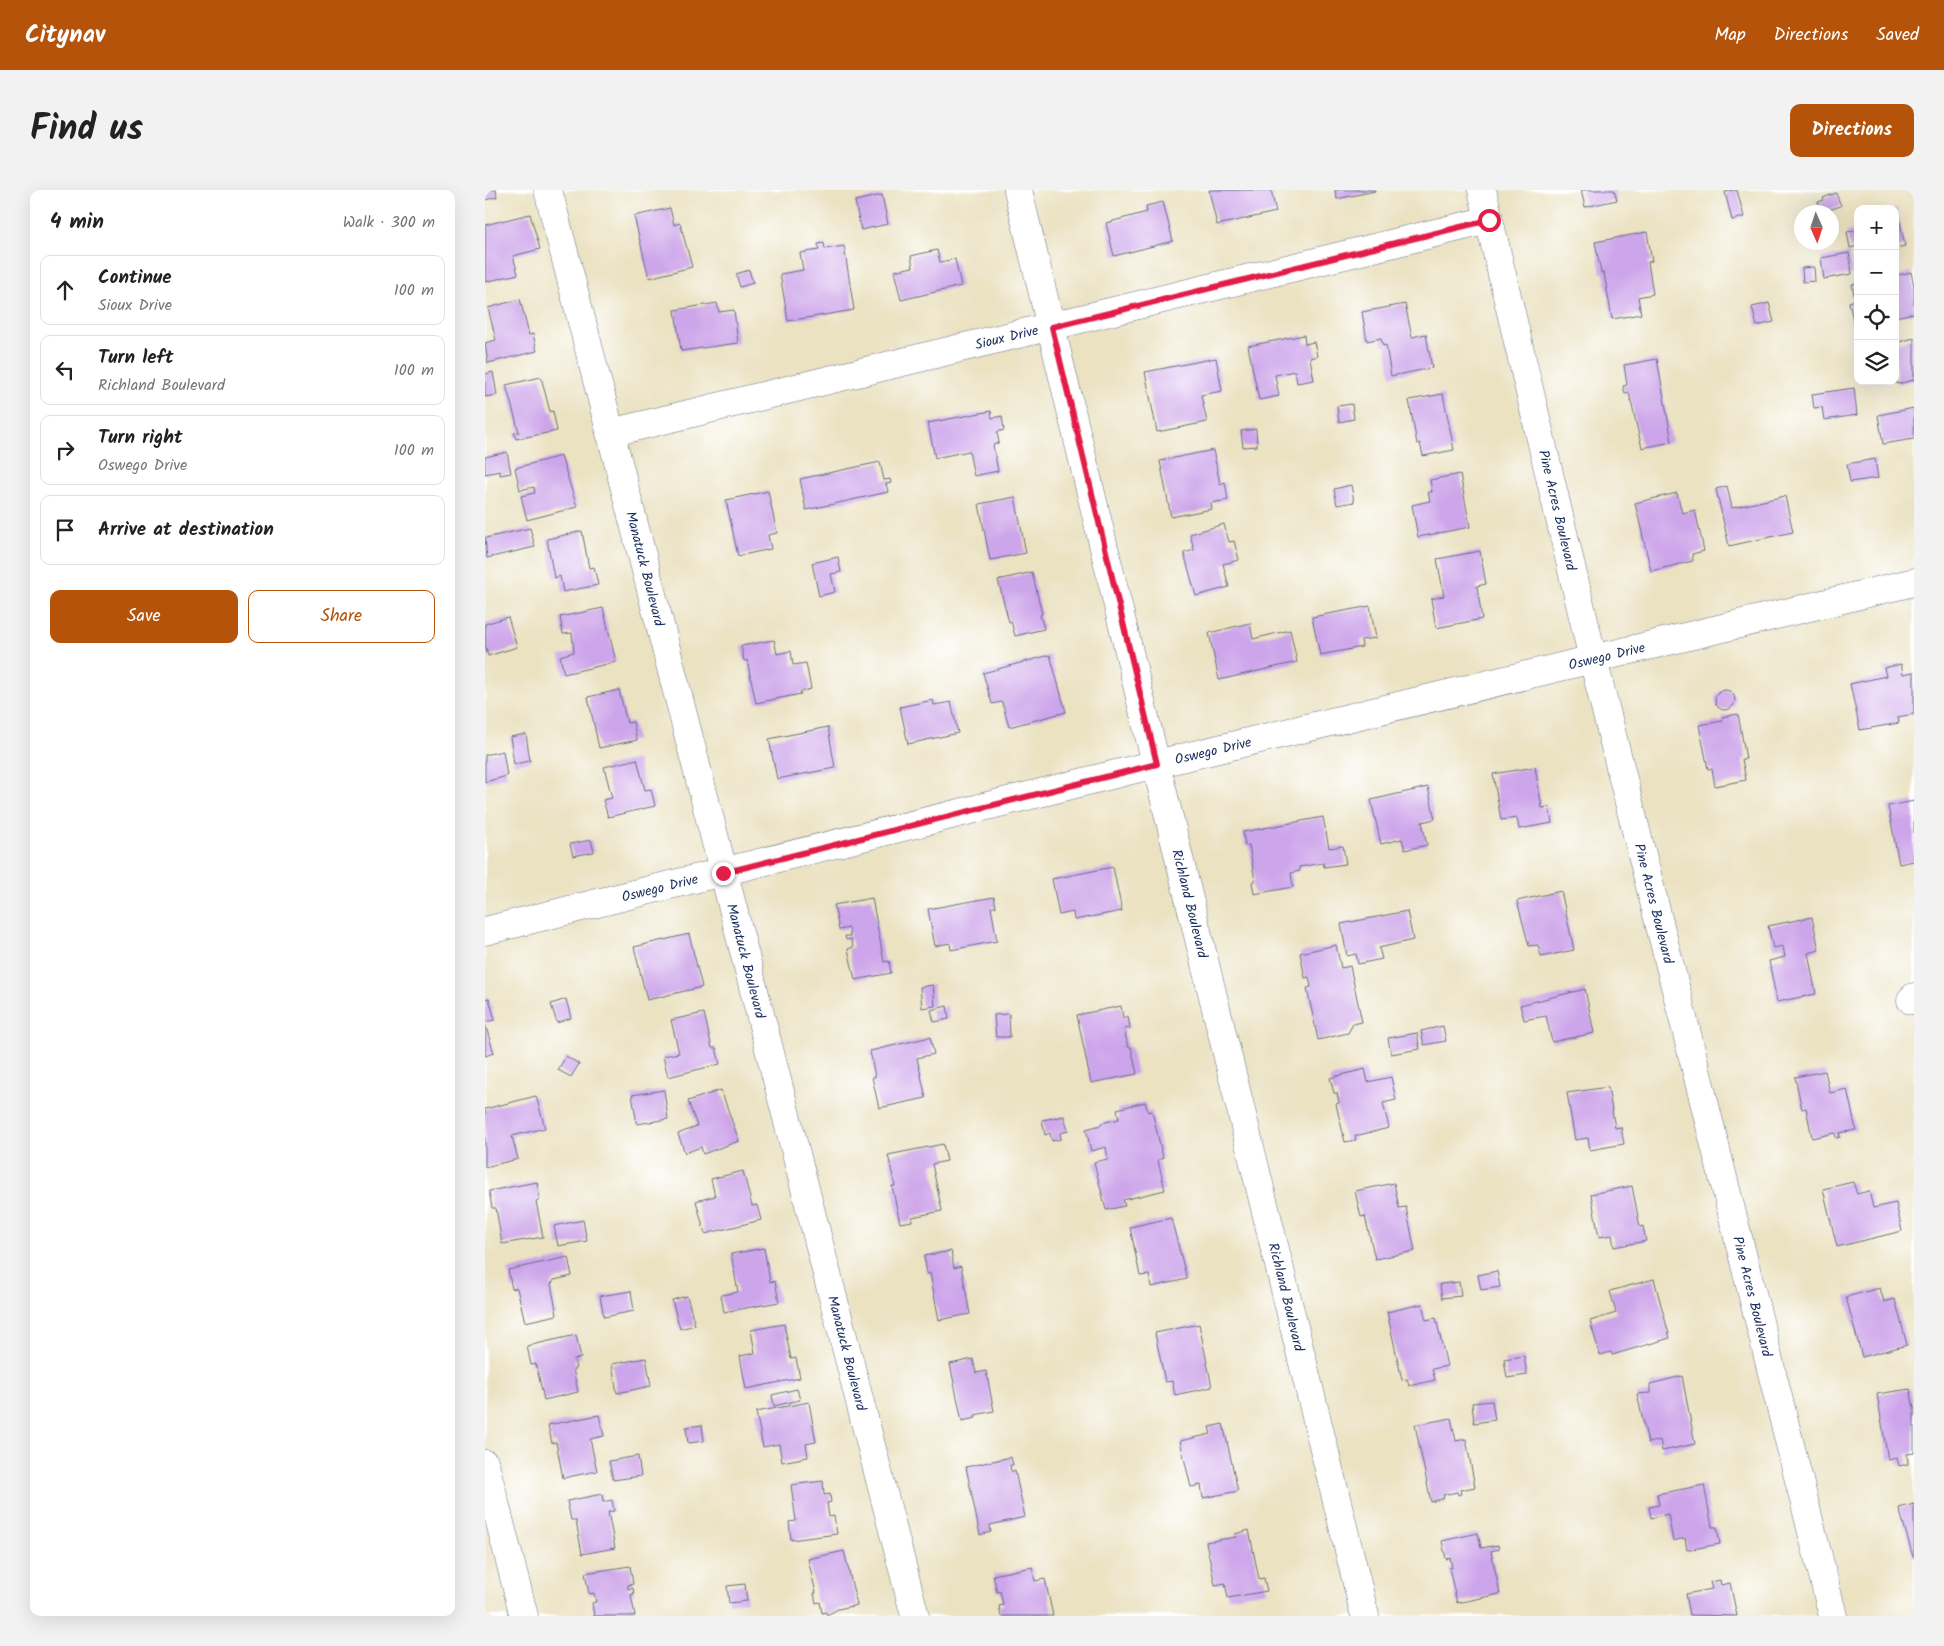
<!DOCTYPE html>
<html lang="en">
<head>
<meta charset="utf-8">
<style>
	body { margin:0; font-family:Kalam,sans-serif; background:#f2f2f2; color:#222 }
	.controls { position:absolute; right:15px; top:15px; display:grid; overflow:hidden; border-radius:10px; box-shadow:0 5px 20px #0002 }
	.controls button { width:45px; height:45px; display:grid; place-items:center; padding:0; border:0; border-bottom:1px solid #e0e0e0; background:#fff; color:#222; font:25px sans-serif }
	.compass { position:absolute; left:1309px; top:15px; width:45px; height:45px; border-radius:50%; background:#fff; box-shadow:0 5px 20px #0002; rotate:177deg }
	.stop { position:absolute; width:15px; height:15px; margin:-11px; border:4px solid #e11d48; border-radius:50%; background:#fff }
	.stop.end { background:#e11d48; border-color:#fff; box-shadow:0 1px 5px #0008 }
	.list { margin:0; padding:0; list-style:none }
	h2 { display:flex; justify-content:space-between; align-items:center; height:65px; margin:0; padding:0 20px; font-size:21px }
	h2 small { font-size:16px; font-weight:400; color:#767676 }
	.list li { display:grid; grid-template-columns:32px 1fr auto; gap:15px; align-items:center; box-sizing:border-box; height:70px; margin:0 10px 10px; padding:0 10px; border:1px solid #e0e0e0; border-radius:10px }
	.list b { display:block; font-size:19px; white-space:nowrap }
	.list p { margin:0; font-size:16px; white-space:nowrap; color:#767676 }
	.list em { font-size:16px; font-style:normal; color:#767676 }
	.actions { display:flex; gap:10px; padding:15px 20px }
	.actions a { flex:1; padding:11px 0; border:1px solid #b45309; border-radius:10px; text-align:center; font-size:18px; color:#b45309 }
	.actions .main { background:#b45309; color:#fff }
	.icon { flex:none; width:28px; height:28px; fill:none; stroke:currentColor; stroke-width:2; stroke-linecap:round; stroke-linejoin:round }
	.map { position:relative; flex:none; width:1429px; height:1426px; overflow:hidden; border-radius:10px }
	header { display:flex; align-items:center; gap:30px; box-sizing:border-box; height:70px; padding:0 25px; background:#b45309; color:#fff }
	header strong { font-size:24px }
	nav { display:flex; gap:28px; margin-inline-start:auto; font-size:18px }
	.intro { display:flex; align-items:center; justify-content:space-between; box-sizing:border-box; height:120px; padding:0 30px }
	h1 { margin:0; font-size:35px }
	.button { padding:12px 22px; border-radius:10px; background:#b45309; color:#fff; font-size:18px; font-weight:700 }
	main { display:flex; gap:30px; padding:0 30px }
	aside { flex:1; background:#fff; border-radius:10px; box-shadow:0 5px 20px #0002 }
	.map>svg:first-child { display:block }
	.building { fill:#cda5ea }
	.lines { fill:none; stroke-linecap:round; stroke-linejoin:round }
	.minor-casing { stroke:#646e81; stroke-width:29 }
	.minor { stroke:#fff; stroke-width:28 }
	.route { stroke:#e11d48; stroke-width:6 }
	.labels { text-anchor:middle; stroke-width:4; stroke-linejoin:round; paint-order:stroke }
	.street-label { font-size:14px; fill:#1b2f5e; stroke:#fff }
</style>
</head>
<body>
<header>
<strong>Citynav</strong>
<nav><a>Map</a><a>Directions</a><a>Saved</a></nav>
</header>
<div class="intro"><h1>Find us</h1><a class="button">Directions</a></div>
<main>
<aside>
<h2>4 min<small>Walk · 300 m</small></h2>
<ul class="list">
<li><svg class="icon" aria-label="ahead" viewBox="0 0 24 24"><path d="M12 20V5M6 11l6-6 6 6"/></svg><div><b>Continue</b><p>Sioux Drive</p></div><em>100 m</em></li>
<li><svg class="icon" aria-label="left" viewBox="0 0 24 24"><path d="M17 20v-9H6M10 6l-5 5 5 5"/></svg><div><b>Turn left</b><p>Richland Boulevard</p></div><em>100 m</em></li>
<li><svg class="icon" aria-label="right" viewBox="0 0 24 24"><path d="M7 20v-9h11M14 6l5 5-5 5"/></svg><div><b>Turn right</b><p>Oswego Drive</p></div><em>100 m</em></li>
<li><svg class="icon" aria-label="arrive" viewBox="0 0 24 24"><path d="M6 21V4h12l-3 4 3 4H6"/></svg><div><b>Arrive at destination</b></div></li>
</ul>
<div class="actions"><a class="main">Save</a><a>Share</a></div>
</aside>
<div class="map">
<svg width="1429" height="1426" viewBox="0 0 1429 1426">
	<rect width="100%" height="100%" fill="#fff"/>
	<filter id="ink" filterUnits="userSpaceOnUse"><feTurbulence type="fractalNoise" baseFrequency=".02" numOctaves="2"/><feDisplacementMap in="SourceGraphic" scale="10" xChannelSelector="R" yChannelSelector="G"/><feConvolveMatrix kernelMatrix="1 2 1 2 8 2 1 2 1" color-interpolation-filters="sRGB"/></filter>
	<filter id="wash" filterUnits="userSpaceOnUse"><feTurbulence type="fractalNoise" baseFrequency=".0096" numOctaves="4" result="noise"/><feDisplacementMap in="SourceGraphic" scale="20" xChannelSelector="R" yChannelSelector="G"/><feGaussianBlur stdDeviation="1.12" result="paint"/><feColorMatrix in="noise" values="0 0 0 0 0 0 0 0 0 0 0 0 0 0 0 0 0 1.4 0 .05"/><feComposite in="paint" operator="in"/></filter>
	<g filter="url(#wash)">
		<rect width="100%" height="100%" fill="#ebe2c2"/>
		<g id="blocks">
			<g class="building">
				<path d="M0 0H11L12 7 0 10Z"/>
				<path d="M724 0H786L791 22 732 35Z"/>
				<path d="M850 0H890V1L852 9Z"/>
				<path d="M1096 0H1129L1132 10 1100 17Z"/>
				<path d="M1248 0H1252L1259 27 1247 30 1240 2Z"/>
				<path d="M1351 3 1356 16 1337 22 1333 12 1339 10 1338 8Z"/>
				<path d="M397 5 403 34 376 40 370 11Z"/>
				<path d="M678 12 688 51 629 66 621 33 662 22 661 16Z"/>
				<path d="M185 18 189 35 195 33 207 77 164 88 149 26Z"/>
				<path d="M1412 18 1420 56 1410 58V19Z"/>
				<path d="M45 24 55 59 28 66 33 84 0 92V35Z"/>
				<path d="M1373 40V56L1365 58 1362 42Z"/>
				<path d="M1162 42 1167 71 1163 72 1168 104 1153 107 1156 124 1127 129 1119 83H1116L1110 52Z"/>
				<path d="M339 53 340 59 359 56 369 120 303 131 295 84 318 80 315 63 334 60 333 54Z"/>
				<path d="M452 60 455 72 470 69 476 96 416 110 409 81 428 77 426 66Z"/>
				<path d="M1364 63 1367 84 1339 89 1336 68Z"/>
				<path d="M1329 77 1330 91 1318 92 1317 78Z"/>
				<path d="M264 80 268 93 255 97 251 84Z"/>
				<path d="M1426 82 1429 96V123L1410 127V86Z"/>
				<path d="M1373 93V134L1369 135 1364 112 1370 110 1367 94Z"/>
				<path d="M35 109 44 145 48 144 52 161 3 173 0 153 11 150 3 118Z"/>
				<path d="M232 113 234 122 249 120 253 153 196 161 190 120Z"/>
				<path d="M1284 113 1289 132 1272 136 1267 117Z"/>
				<path d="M920 114 927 147 941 144 947 178 906 186 901 155 898 156 896 148 882 151 877 122Z"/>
				<path d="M819 145 820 154 829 152 832 166 825 168 829 190 812 193 810 181 790 185 794 206 774 210 763 156Z"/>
				<path d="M1429 148V190L1412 194 1410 153Z"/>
				<path d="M731 168 737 201 716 205 722 232 672 242 660 182Z"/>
				<path d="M1172 169 1187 252 1157 258 1144 203 1140 204 1138 196 1142 195 1139 175Z"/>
				<path d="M8 182 12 205 0 207V184Z"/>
				<path d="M56 187 65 222 68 221 72 241 31 249 29 243 34 242 21 195Z"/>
				<path d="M1369 198 1372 225 1339 230 1337 217 1329 218 1327 204Z"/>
				<path d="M958 204 969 260 938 266 935 253 932 254 924 210Z"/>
				<path d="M867 214 869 229 854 232 852 216Z"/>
				<path d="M1429 218V249L1398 254 1393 225Z"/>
				<path d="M506 221 507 228 517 226 519 240 512 242 514 253 508 255 513 281 489 286 484 261 450 268 443 233Z"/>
				<path d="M771 239 772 256 758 257 756 241Z"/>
				<path d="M728 260 735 294 740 292 743 310 726 313 727 319 686 327 675 271Z"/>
				<path d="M22 262 26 283 15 285V281L0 284V267Z"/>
				<path d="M76 266 92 317 42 330 36 306 50 303 49 297 35 300 30 278Z"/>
				<path d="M1390 269 1393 288 1365 292 1362 274Z"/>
				<path d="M395 272 399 290 405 289 406 293 401 294 403 302 321 320 315 289Z"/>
				<path d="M975 284 985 337 933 347 927 315 945 311 943 302H947L945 290Z"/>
				<path d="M866 295 869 312 852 315 849 299Z"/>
				<path d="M1242 296 1247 318 1300 306 1308 342 1244 356 1231 299Z"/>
				<path d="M283 301 292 343 283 345 286 359 253 366 241 310Z"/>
				<path d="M1192 303 1197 323 1210 320 1219 361 1207 364 1208 371 1166 381 1150 313Z"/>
				<path d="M530 307 541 363 505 370 494 314Z"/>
				<path d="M739 334 744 352 749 351 754 370 738 374 744 397 711 406 699 363 709 360 705 344Z"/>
				<path d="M45 338 50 357 2 368 0 348Z"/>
				<path d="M97 341 104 378 109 377 113 395 78 402 75 386 69 388 62 349Z"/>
				<path d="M995 361 1001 394 992 396 997 429 951 438 946 409 959 406 952 369Z"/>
				<path d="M353 367 356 382 346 384 350 402 334 406 327 373Z"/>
				<path d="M547 382 557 424 555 425 559 439 530 446 526 431 524 432 513 390Z"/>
				<path d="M885 416 891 448 876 450 877 457 835 465 827 427Z"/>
				<path d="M118 418 131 472 79 484 75 466 89 462 87 443 78 444 75 427Z"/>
				<path d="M23 427 32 457 3 466 0 455V434Z"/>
				<path d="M765 433 768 449 805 440 812 472 734 490 724 443Z"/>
				<path d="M289 450 292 464 306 461 308 475 321 473 326 499 315 502 316 504 271 513 262 470 259 471 256 456Z"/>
				<path d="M565 465 581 522 524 537 517 512 507 514 498 483Z"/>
				<path d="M1416 474 1418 484 1429 482V524L1413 527 1414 533 1375 540 1365 494 1401 486 1399 478Z"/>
				<path d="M134 500 142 533 148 532 152 550 114 558 103 507Z"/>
				<circle cx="1240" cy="510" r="10"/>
				<path d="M448 510 449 515 466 512 473 543 423 554 415 517Z"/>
				<path d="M1253 524 1261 569H1257L1261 590 1230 596 1227 579H1223L1214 535 1238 531 1237 527Z"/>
				<path d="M343 537 350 578 292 589 284 549Z"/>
				<path d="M41 544 45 571 29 574 25 547Z"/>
				<path d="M18 561 22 586 0 592V565Z"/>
				<path d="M152 569 160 600 166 599 170 616 123 627 118 610 127 608 119 577Z"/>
				<path d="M1050 577 1057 618 1064 617 1067 633 1034 639 1032 628 1016 630 1008 584Z"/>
				<path d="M943 597 950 629 937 632 942 655 920 660 917 649 896 654 886 610Z"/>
				<path d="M1429 611V671L1414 674 1403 616Z"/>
				<path d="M838 627 844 658 858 656 861 674 839 677 838 673 814 677 815 681 806 683 808 697 769 704 767 692 770 691 764 655 760 656 758 642Z"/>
				<path d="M106 650 109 662 88 666 85 654Z"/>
				<path d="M628 677 637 721 589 730 588 722 574 725 567 689Z"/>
				<path d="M1076 701 1089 760 1056 767 1053 755 1044 756 1032 711Z"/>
				<path d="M509 707 511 717H506L512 751 466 760 465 753 450 756 443 719Z"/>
				<path d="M387 708 399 772 404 771 406 783 370 790 363 759 368 757 366 749 361 750 360 746H365L364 738 354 740 349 715Z"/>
				<path d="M922 721 928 750 894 758 897 769 873 774 871 764 862 766 856 734Z"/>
				<path d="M1327 727 1334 760 1323 763 1331 804 1292 812 1284 771 1300 767 1298 756 1288 758 1283 736Z"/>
				<path d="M204 744 217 797 162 810 149 757Z"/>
				<path d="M851 755 856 778 865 776 877 832 868 834 863 843 833 850 822 798 826 797 824 787 820 788 815 763Z"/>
				<path d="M448 795 450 816 437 818 435 797Z"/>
				<path d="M1100 799 1109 843 1067 852 1061 826 1039 830 1035 815Z"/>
				<path d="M4 808 10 830 0 832V809Z"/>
				<path d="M81 809 86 828 72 833 66 814Z"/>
				<path d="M462 816 464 829 449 832 446 820Z"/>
				<path d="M636 816 638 828 643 826 645 838 639 839 643 857H646L652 884 606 893 592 825Z"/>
				<path d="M219 823 227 858H231L235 874 183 887 178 866 194 863 186 830Z"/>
				<path d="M524 824 525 847H511L509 825Z"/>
				<path d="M0 834 9 863 0 866Z"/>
				<path d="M958 836 961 851 939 855 936 841Z"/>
				<path d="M932 843 935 859 906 864 903 848Z"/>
				<path d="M445 847 449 864 432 868 441 908 394 918 387 887H390L385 861Z"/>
				<path d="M81 866 94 874 86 887 73 880Z"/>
				<path d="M880 879 883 892 906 887 911 910 898 913 904 938 870 946 871 950 860 952 851 914 854 913 852 903H849L845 888Z"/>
				<path d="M1340 881 1345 903 1362 899 1371 940 1354 943 1355 947 1351 948 1350 943 1327 948 1321 918 1317 919 1310 887Z"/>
				<path d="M1123 897 1130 938 1136 937 1139 954 1105 960 1103 948 1090 950 1082 903Z"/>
				<path d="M179 900 183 929 152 934 147 905Z"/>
				<path d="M236 900 254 951 218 964 216 957 200 963 193 944 212 936 203 911Z"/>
				<path d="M51 906 60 938 27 946 33 969 0 977V919Z"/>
				<path d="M660 912 663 922 667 921 678 968 673 970 680 1000 638 1010 640 1016 621 1020 609 972 623 969 621 957 606 961 601 939 616 935V933L634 929 632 919Z"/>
				<path d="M579 926 583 941 575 943 576 949 567 951 565 943 560 945 557 930Z"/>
				<path d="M458 954 462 971 447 974 457 1021 427 1027V1031L415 1033 407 996H410L403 965Z"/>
				<path d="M258 981 267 1016 272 1015 276 1030 220 1044 211 1011 230 1006 226 989Z"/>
				<path d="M52 992 55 1010 51 1011 58 1047 17 1054 11 1018H7L4 1001Z"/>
				<path d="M1368 992 1372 1004 1384 1001 1388 1018 1411 1013 1417 1041 1352 1057 1338 999Z"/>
				<path d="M909 993 914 1018 921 1017 930 1061 890 1069 880 1026 876 1027 870 1001Z"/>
				<path d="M1147 996 1155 1037 1158 1036 1161 1051 1129 1057 1127 1045 1114 1047 1106 1004Z"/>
				<path d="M686 1028 702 1089 666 1097 664 1085 655 1086 645 1037Z"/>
				<path d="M98 1030 102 1051 73 1056 69 1036Z"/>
				<path d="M279 1058 285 1092 290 1091 294 1112 239 1122 236 1105 253 1102 246 1064Z"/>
				<path d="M466 1061 469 1078 476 1076 485 1124 454 1130 445 1083 442 1084 439 1066Z"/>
				<path d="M83 1067 87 1086 69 1090 68 1092 66 1094 72 1125 40 1132 32 1098 27 1099 23 1080Z"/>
				<path d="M1012 1081 1015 1097 996 1100 993 1085Z"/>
				<path d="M1169 1089 1185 1148 1127 1165 1126 1162 1115 1165 1105 1131 1131 1123 1125 1101Z"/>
				<path d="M974 1092 976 1106 957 1108 955 1094Z"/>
				<path d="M1395 1098 1399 1112 1410 1109 1422 1155 1377 1167 1361 1107Z"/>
				<path d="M146 1101 149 1121 119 1127 115 1106Z"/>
				<path d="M202 1106 210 1135 195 1139 187 1110Z"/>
				<path d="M937 1114 941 1130 951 1128 962 1176 947 1179 950 1190 924 1196 922 1189 917 1190 902 1122Z"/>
				<path d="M299 1134 306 1169 311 1168 315 1188 261 1199 255 1166 270 1163 266 1140Z"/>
				<path d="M714 1134 727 1197 690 1205 687 1191 680 1192 670 1143Z"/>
				<path d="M91 1145 96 1168 89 1169 91 1179H88L93 1202 59 1210 51 1174 46 1175 42 1156Z"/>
				<path d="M1039 1166 1042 1185 1022 1188 1019 1169Z"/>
				<path d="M161 1168 166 1196 132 1203 127 1174Z"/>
				<path d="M488 1169 491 1183 501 1181 509 1221 490 1225 491 1228 477 1231 465 1174Z"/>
				<path d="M1197 1186 1210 1254 1177 1261 1175 1250 1163 1253 1152 1204 1165 1203V1194Z"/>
				<path d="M312 1199 315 1210 289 1216 287 1205Z"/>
				<path d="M1425 1199 1429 1218V1263L1422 1264 1423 1274 1414 1276 1412 1268 1403 1270 1392 1204Z"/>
				<path d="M1007 1211 1010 1230 989 1233 987 1213Z"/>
				<path d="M324 1212 331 1252 321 1254 323 1267 297 1272 294 1254 278 1257 271 1222Z"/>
				<path d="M114 1225 119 1246 105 1249 112 1281 78 1288 71 1252 67 1253 63 1235Z"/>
				<path d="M966 1228 971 1251 981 1249 990 1297 975 1300 976 1304 973 1305 972 1302 958 1305 959 1308 946 1312 930 1235Z"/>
				<path d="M738 1234 753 1301 718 1308 716 1295 706 1297 695 1251 726 1244 724 1237Z"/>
				<path d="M217 1235 219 1251 203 1253 201 1237Z"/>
				<path d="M153 1266 156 1286 128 1290 124 1271Z"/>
				<path d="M526 1267 528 1275H525L526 1281H530L540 1327 505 1335 506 1342 495 1345 481 1277Z"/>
				<path d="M338 1291 339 1305 345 1304 346 1312 342 1313 344 1327 349 1326 352 1344 306 1350 304 1332 311 1331 306 1295Z"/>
				<path d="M1219 1295 1227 1337H1232L1235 1354 1202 1360 1200 1348 1188 1351 1183 1324 1166 1328 1164 1317 1174 1315 1172 1304Z"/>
				<path d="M117 1304 118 1312 127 1310 129 1321 123 1322 130 1358 97 1364 91 1330H86L82 1311Z"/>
				<path d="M1429 1314V1367H1428L1414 1318Z"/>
				<path d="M764 1340 774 1389 779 1388 782 1401 743 1408 740 1393 730 1395 721 1352 751 1347 750 1344Z"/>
				<path d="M993 1343 996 1358 1013 1355 1014 1359 1006 1361 1015 1404 972 1413 964 1378H967L965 1368 961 1369 957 1351Z"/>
				<path d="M359 1361 372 1415 353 1419 342 1425 341 1422 337 1423 335 1412 331 1413 329 1403H331L323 1369Z"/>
				<path d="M145 1376 148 1394 143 1395V1399L148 1398 149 1404 146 1405 150 1426H109L107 1413 111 1412 109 1403 104 1404 100 1383Z"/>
				<path d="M547 1377 550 1391 560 1389 568 1426H516L514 1416 518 1415 515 1401 512 1402 508 1385Z"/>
				<path d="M1235 1390 1236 1395 1245 1393 1252 1426 1205 1425 1201 1404 1227 1399 1225 1392Z"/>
				<path d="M260 1394 262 1411 244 1413 242 1396Z"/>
			</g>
		</g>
	</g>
	<g filter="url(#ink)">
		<use href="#blocks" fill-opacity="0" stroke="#646e81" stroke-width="1"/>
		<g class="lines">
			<g class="minor-casing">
				<g id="minor">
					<path id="s1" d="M63 0 430 1426"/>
					<path id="s2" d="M533 0 671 574 880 1426"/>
					<path id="s3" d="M997 0 1108 469 1348 1426"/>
					<path id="s4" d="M125 243 1004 30"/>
					<path id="s5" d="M0 741 671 574 1429 392"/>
					<path d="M1426 810 1429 807"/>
					<path d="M0 1274 39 1426"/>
				</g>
			</g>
			<use href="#minor" class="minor"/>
		</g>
	</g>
	<g class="lines" filter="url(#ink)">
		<path class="route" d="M238 683 672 574 567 137 1004 30"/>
	</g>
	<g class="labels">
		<g class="street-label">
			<text dy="5" stroke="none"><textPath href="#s4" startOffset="408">Sioux Drive</textPath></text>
			<text dy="5" stroke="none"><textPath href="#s3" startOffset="329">Pine Acres Boulevard</textPath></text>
			<text dy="5" stroke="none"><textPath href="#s1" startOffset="391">Manatuck Boulevard</textPath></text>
			<text dy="5" stroke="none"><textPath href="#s5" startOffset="1155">Oswego Drive</textPath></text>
			<text dy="5" stroke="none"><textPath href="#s5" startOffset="750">Oswego Drive</textPath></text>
			<text dy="5" stroke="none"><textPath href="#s5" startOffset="180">Oswego Drive</textPath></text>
			<text dy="5" stroke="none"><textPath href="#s2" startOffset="734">Richland Boulevard</textPath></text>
			<text dy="5" stroke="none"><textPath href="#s3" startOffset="734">Pine Acres Boulevard</textPath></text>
			<text dy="5" stroke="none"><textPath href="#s1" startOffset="796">Manatuck Boulevard</textPath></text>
			<text dy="5" stroke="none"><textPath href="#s2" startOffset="1139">Richland Boulevard</textPath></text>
			<text dy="5" stroke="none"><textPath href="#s3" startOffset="1139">Pine Acres Boulevard</textPath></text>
			<text dy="5" stroke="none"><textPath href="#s1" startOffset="1201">Manatuck Boulevard</textPath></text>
		</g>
	</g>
</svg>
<div class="controls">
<button>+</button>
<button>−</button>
<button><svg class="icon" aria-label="locate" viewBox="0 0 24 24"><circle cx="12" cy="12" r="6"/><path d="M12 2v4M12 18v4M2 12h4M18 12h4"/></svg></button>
<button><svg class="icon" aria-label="layers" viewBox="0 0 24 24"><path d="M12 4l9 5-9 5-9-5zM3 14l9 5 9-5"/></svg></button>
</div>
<svg class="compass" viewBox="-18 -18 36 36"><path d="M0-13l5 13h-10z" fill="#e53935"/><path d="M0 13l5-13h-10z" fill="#767676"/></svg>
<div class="stop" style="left:1004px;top:30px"></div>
<div class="stop end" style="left:238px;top:683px"></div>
</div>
</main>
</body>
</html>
